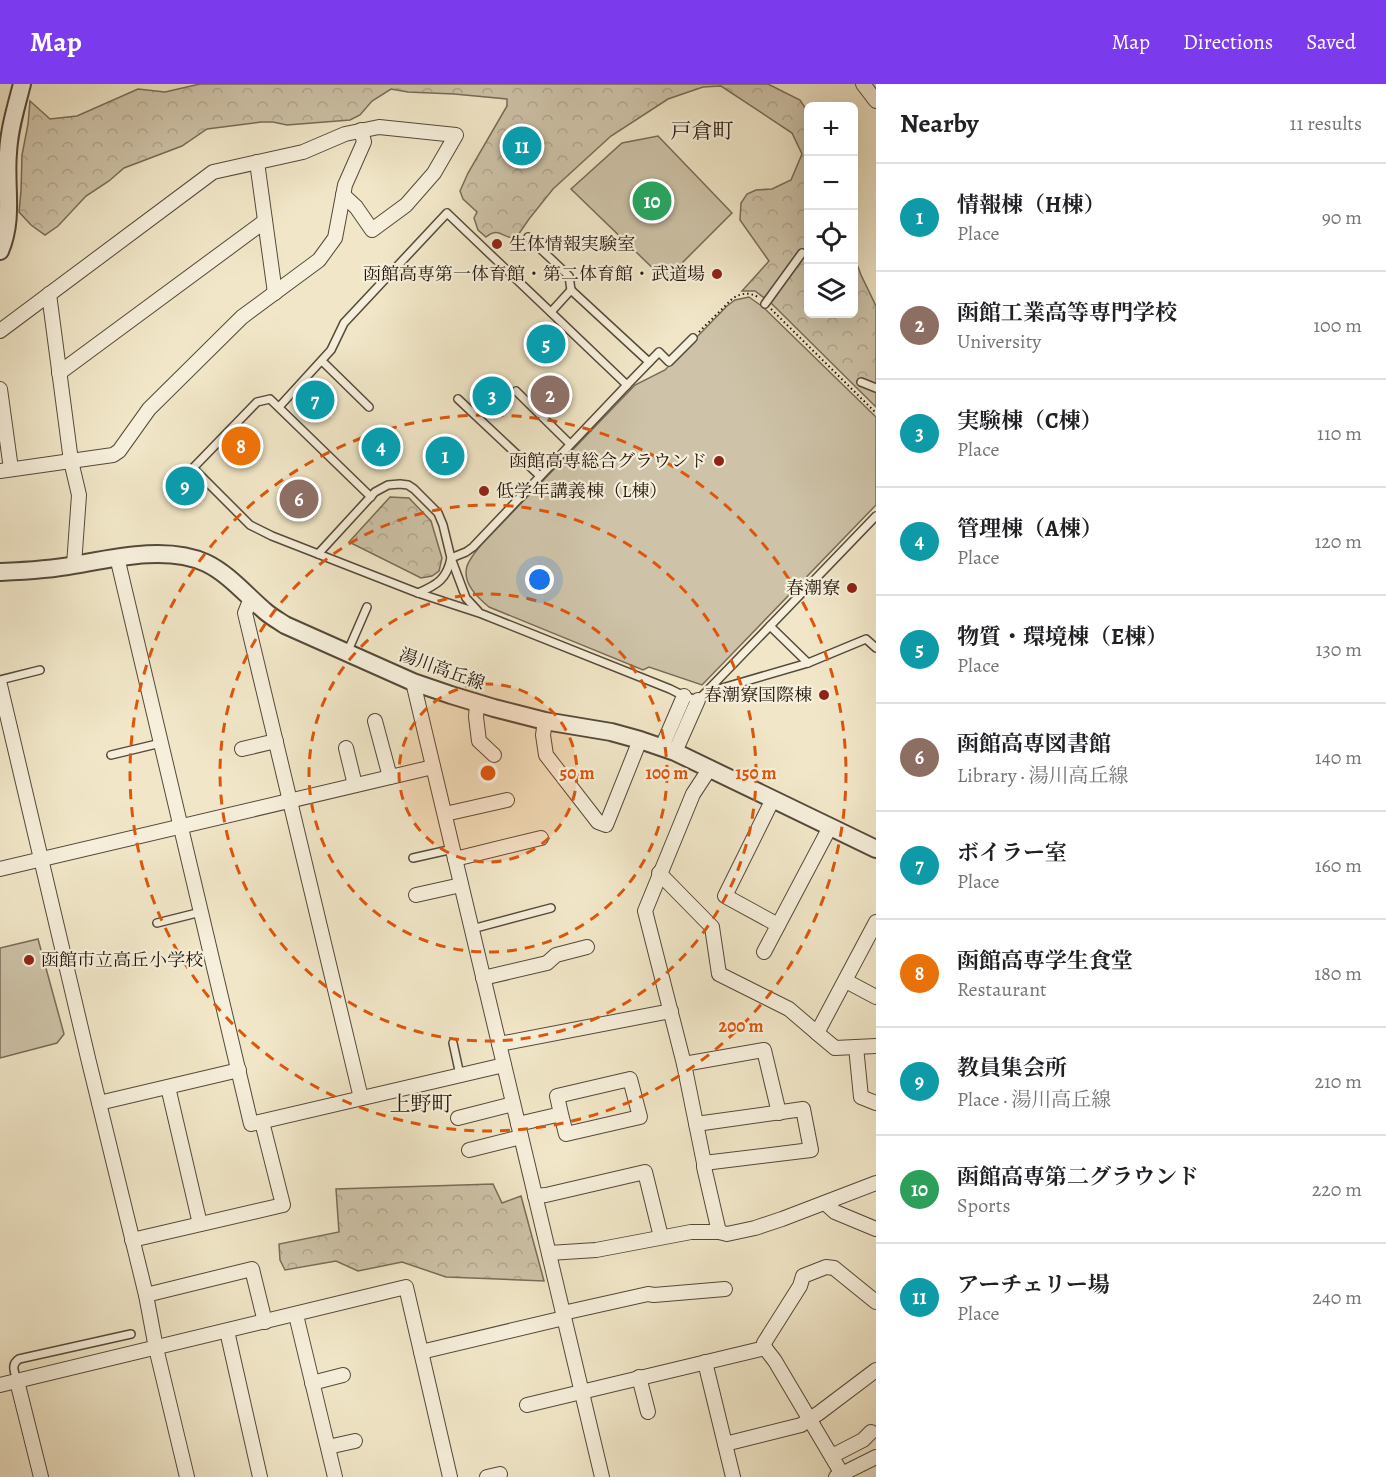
<!DOCTYPE html>
<html lang="en">
<head>
<meta charset="utf-8">
<style>
	body { margin:0; font-family:Alegreya,"Noto Serif JP",serif; background:#f6f6f6; color:#202124 }
	.controls { position:absolute; right:18px; top:18px; display:grid; overflow:hidden; border-radius:9px; box-shadow:0 6px 24px #0002 }
	.controls button { width:54px; height:54px; display:grid; place-items:center; padding:0; border:0; border-bottom:2px solid #e0e0e0; background:#fff; color:#202124; font:30px sans-serif }
	.you { position:absolute; left:540px; top:496px; width:21px; height:21px; margin:-15px; border:4px solid #fff; border-radius:50%; background:#1a73e8; box-shadow:0 0 0 9px #1a73e833 }
	.badge { display:grid; place-items:center; width:39px; height:39px; border-radius:50%; background:#7c3aed; color:#fff; font-size:20px; font-weight:700 }
	.pin { position:absolute; translate:-50% -50%; border:3px solid #fff; box-shadow:0 2px 6px #0006 }
	.list { margin:0; padding:0; list-style:none }
	h2 { display:flex; justify-content:space-between; align-items:center; height:78px; margin:0; padding:0 24px; font-size:26px }
	h2 small { font-size:20px; font-weight:400; color:#757577 }
	.list li { display:grid; grid-template-columns:39px 1fr auto; gap:18px; align-items:center; box-sizing:border-box; height:108px; padding:0 24px; border-top:2px solid #e0e0e0 }
	.list b { display:block; font-size:22px; white-space:nowrap }
	.list p { margin:0; font-size:20px; white-space:nowrap; color:#757577 }
	.list em { font-size:20px; font-style:normal; color:#757577 }
	.icon { flex:none; width:33px; height:33px; fill:none; stroke:currentColor; stroke-width:2; stroke-linecap:round; stroke-linejoin:round }
	.map { position:relative; flex:none; width:876px; height:1393px; overflow:hidden }
	header { display:flex; align-items:center; gap:36px; box-sizing:border-box; height:84px; padding:0 30px; background:#7c3aed; color:#fff }
	header strong { font-size:28px }
	nav { display:flex; gap:33px; margin-inline-start:auto; font-size:21px }
	main { display:flex }
	aside { flex:1; background:#fff }
	.map>svg:first-child { display:block }
	.grass { fill:#cec3a8; stroke:#786c59; stroke-width:1.5 }
	.forest { fill:url(#forest-crowns); stroke:#786c59; stroke-width:1.5 }
	.lines { fill:none; stroke-linecap:round; stroke-linejoin:round }
	.service-casing { stroke:#55493a; stroke-width:10 }
	.minor-casing { stroke:#55493a; stroke-width:16 }
	.tertiary-casing { stroke:#55493a; stroke-width:20 }
	.path { stroke:#21140a; stroke-width:2; stroke-dasharray:1.5 3; stroke-linecap:butt }
	.service { stroke:#f6efdb; stroke-width:7 }
	.minor { stroke:#f6efdb; stroke-width:14 }
	.tertiary { stroke:#f6efdb; stroke-width:16 }
	.ring { fill:none; stroke:#de560c; stroke-width:3; stroke-dasharray:10 8 }
	.poi-dot { fill:#8f2418; stroke:#f6efdb; stroke-width:2 }
	.labels { text-anchor:middle; stroke-width:4.5; stroke-linejoin:round; paint-order:stroke }
	.poi-label { font-size:18px; fill:#21140a; stroke:#f6efdb; text-anchor:end }
	.street-label { font-size:18px; fill:#21140a; stroke:#f6efdb }
	.quarter-label { font-size:21px; fill:#21140a; stroke:#f6efdb }
	.centre { fill:#de560c; stroke:#f6efdb; stroke-width:3 }
	.ring-label { font-size:18px; text-anchor:middle; font-weight:bold; fill:#de560c; stroke:#f6efdb; stroke-width:4.5; stroke-linejoin:round; paint-order:stroke }
</style>
</head>
<body>
<header>
<strong>Map</strong>
<nav><a>Map</a><a>Directions</a><a>Saved</a></nav>
</header>
<main>
<div class="map">
<svg width="876" height="1393" viewBox="0 0 876 1393">
	<defs>
		<pattern id="forest-crowns" width="20" height="18" patternUnits="userSpaceOnUse" patternTransform="scale(1.5)"><rect width="20" height="18" fill="#cec3a8"/><path d="M2 6a3 3 0 1 1 6 0M12 15a3 3 0 1 1 6 0" fill="none" stroke="#b1a78f"/></pattern>
	</defs>
	<rect width="100%" height="100%" fill="#f1e7c8"/>
	<filter id="stains"><feTurbulence type="fractalNoise" baseFrequency=".00333" numOctaves="4"/><feColorMatrix values="0 0 0 0 .2 0 0 0 0 .09 0 0 0 0 .02 0 0 0 .5 -.17"/></filter>
	<radialGradient id="worn" r=".72"><stop offset=".6" stop-color="#630" stop-opacity="0"/><stop offset="1" stop-color="#630" stop-opacity=".3"/></radialGradient>
	<g class="grass">
		<path d="M658 52 732 129 665 196 571 105 622 59Z"/>
		<path d="M749 213 763 223 876 333V421L702 601 649 583 643 586 489 523C477 513 462 499 467 482 470 474 476 467 481 461L635 301 665 286 727 222 735 216Z"/>
		<path d="M38 855 64 950 57 959 0 974V864Z"/>
	</g>
	<g class="forest">
		<path d="M200 0H768L800 16 804 22 808 36V230H854V172L861 191 876 222V323L771 219 755 207H742L769 177 740 136 741 119 747 110 756 106 772 105 791 96 802 70 792 49 721 2 703 3 668 15 611 52 553 105 529 135 516 154C502 155 500 142 486 153L478 146 474 134 477 128 463 115 460 107 468 89 507 22V15L454 10 408 8 391 5 372 17 360 31 350 36 287 41 273 38H261L207 45 182 62 124 84 109 97 86 112 58 142 45 151 31 141 19 128 21 107 22 71 28 40 30 17 50 35 77 32 138 5 165 8Z"/>
		<path d="M390 413 409 414 431 437 442 474 439 487 432 492 421 494 349 458Z"/>
		<path d="M493 1100 502 1119 521 1112 544 1197 446 1193 402 1178 358 1187 336 1177 285 1186 280 1176 279 1160 339 1148 336 1105Z"/>
	</g>
	<g class="lines">
		<g class="service-casing">
			<g id="service">
				<path d="M528 153 569 192 571 206"/>
				<path d="M765 220 802 169"/>
				<path d="M551 228 571 206 649 278"/>
				<path d="M322 277 369 323"/>
				<path d="M861 298 876 304"/>
				<path d="M627 301 659 268 669 278 693 254"/>
				<path d="M516 307 570 360"/>
				<path d="M458 315 540 392"/>
				<path d="M279 323 331 266 344 239 447 129 627 301 473 463 466 468 451 474C447 495 437 501 418 509"/>
				<path d="M371 413 270 315 257 318 193 384 250 441 272 452 418 509 482 530 670 605 684 612 698 616 705 609 808 579 866 555 876 564"/>
				<path d="M318 470 375 408 388 401 400 400 408 401 414 405 438 429 443 441 451 474 466 514 478 527"/>
				<path d="M347 569 367 523"/>
				<path d="M808 579 770 542 876 432"/>
				<path d="M0 596 40 586"/>
				<path d="M707 607 770 542"/>
				<path d="M111 671 161 659"/>
				<path d="M413 774 453 765"/>
				<path d="M157 839 201 828"/>
				<path d="M472 845 551 824"/>
				<path d="M453 959 460 991"/>
				<path d="M17 1297C15 1288 10 1281 19 1275L131 1250"/>
			</g>
		</g>
		<g class="minor-casing">
			<g id="minor">
				<path d="M863 0 876 17"/>
				<path d="M257 78 275 209"/>
				<path d="M49 210 71 377 79 411 74 481"/>
				<path d="M0 247 213 88 303 68 345 50 379 43 456 51 434 89 406 121 372 146 356 123 343 111"/>
				<path d="M59 289 265 137"/>
				<path d="M0 305 11 385"/>
				<path d="M0 387 113 371 119 367 149 325 242 233 319 176 335 154 345 101 364 58 361 46"/>
				<path d="M117 473 251 1040 504 981"/>
				<path d="M251 514 245 529 361 1014"/>
				<path d="M413 598 602 1393"/>
				<path d="M0 601 88 974 146 1211 156 1264 187 1393"/>
				<path d="M477 619 476 633 479 657 494 671"/>
				<path d="M375 637 390 693"/>
				<path d="M545 637 543 651 546 671 598 738 606 741 640 656"/>
				<path d="M662 663 684 612"/>
				<path d="M346 664 355 701"/>
				<path d="M242 665 276 657"/>
				<path d="M675 668 698 616"/>
				<path d="M710 684 693 710 645 827 684 980 704 1079V1083L719 1148"/>
				<path d="M773 715 725 812 778 841"/>
				<path d="M445 730 507 716"/>
				<path d="M455 775 541 754"/>
				<path d="M0 785 433 683"/>
				<path d="M659 789 712 843 719 890 789 925 817 949 876 838"/>
				<path d="M416 811 461 801"/>
				<path d="M764 868 830 743"/>
				<path d="M483 894 547 879 556 871 587 863"/>
				<path d="M846 897 876 913"/>
				<path d="M817 949 835 964 876 962"/>
				<path d="M499 960 671 927"/>
				<path d="M856 963 861 1013 876 1019"/>
				<path d="M684 980 764 966 779 1029"/>
				<path d="M168 1003 200 1140"/>
				<path d="M99 1019 239 986"/>
				<path d="M458 1034 513 1020"/>
				<path d="M518 1040 561 1030 566 1050 640 1033 630 995 557 1012 561 1030"/>
				<path d="M696 1040 803 1025 811 1066 704 1079"/>
				<path d="M469 1066 521 1053"/>
				<path d="M535 1112 546 1111 645 1088 661 1153"/>
				<path d="M825 1119 835 1128 876 1145"/>
				<path d="M132 1156 283 1121 262 1038"/>
				<path d="M549 1169 596 1166 691 1148H719L727 1150 755 1144 782 1135 876 1099"/>
				<path d="M146 1211 252 1185 265 1238"/>
				<path d="M563 1229 648 1210 654 1211 725 1205"/>
				<path d="M296 1231 335 1393"/>
				<path d="M227 1247 260 1393"/>
				<path d="M765 1264 764 1259 800 1202 803 1192 826 1183 834 1184 876 1218"/>
				<path d="M421 1268 564 1234"/>
				<path d="M705 1278 733 1393"/>
				<path d="M639 1293 648 1328"/>
				<path d="M17 1297 41 1393"/>
				<path d="M312 1299 343 1291"/>
				<path d="M0 1301 406 1203 450 1393"/>
				<path d="M527 1321 765 1264 775 1277 842 1390"/>
				<path d="M725 1360 801 1341 819 1329 876 1286"/>
				<path d="M328 1363 355 1357"/>
				<path d="M832 1372 863 1356 871 1348"/>
				<path d="M487 1393 500 1390"/>
				<path d="M836 1393 876 1373"/>
			</g>
		</g>
		<g class="tertiary-casing">
			<g id="tertiary">
				<path d="M0 167C14 135 5 102 8 69 9 46 16 23 22 0"/>
				<path d="M0 488C24 487 49 486 74 481 113 474 168 461 206 479 229 490 247 512 266 528 272 533 279 537 285 541L413 598 451 611 494 624 545 637 611 648 640 656 675 668 876 765"/>
			</g>
		</g>
		<g class="path">
			<path d="M771 225 876 329"/>
			<path d="M699 248 733 214C742 209 749 208 758 213"/>
		</g>
		<use href="#service" class="service"/>
		<use href="#minor" class="minor"/>
		<use href="#tertiary" class="tertiary"/>
	</g>
	<circle cx="488" cy="689" r="89" fill="#de560c" fill-opacity=".12"/>
	<g class="ring">
		<circle cx="488" cy="689" r="89"/>
		<circle cx="488" cy="689" r="179"/>
		<circle cx="488" cy="689" r="268"/>
		<circle cx="488" cy="689" r="358"/>
	</g>
	<g class="poi-dot">
		<circle cx="497" cy="160" r="6"/>
		<circle cx="717" cy="190" r="6"/>
		<circle cx="719" cy="377" r="6"/>
		<circle cx="484" cy="407" r="6"/>
		<circle cx="852" cy="504" r="6"/>
		<circle cx="824" cy="611" r="6"/>
		<circle cx="29" cy="876" r="6"/>
	</g>
	<g class="labels">
		<g class="poi-label">
			<text x="509" y="166" text-anchor="start">生体情報実験室</text>
			<text x="705" y="196">函館高専第一体育館・第二体育館・武道場</text>
			<text x="707" y="383">函館高専総合グラウンド</text>
			<text x="496" y="413" text-anchor="start">低学年講義棟（L棟）</text>
			<text x="840" y="510">春潮寮</text>
			<text x="812" y="617">春潮寮国際棟</text>
			<text x="41" y="882" text-anchor="start">函館市立高丘小学校</text>
		</g>
		<g class="street-label">
			<text transform="translate(442 585) rotate(20)" y="6">湯川高丘線</text>
		</g>
		<g class="quarter-label">
			<text x="702" y="54">戸倉町</text>
			<text x="421" y="1027">上野町</text>
		</g>
	</g>
	<circle cx="488" cy="689" r="9" class="centre"/>
	<g class="ring-label">
		<text x="577" y="695">50 m</text>
		<text x="667" y="695">100 m</text>
		<text x="756" y="695">150 m</text>
		<text x="741" y="948">200 m</text>
	</g>
	<rect width="100%" height="100%" filter="url(#stains)"/>
	<rect width="100%" height="100%" fill="url(#worn)"/>
</svg>
<div class="controls">
<button>+</button>
<button>−</button>
<button><svg class="icon" aria-label="locate" viewBox="0 0 24 24"><circle cx="12" cy="12" r="6"/><path d="M12 2v4M12 18v4M2 12h4M18 12h4"/></svg></button>
<button><svg class="icon" aria-label="layers" viewBox="0 0 24 24"><path d="M12 4l9 5-9 5-9-5zM3 14l9 5 9-5"/></svg></button>
</div>
<div class="you"></div>
<div class="pin badge" style="left:445px;top:372px;background:#0f9aa8">1</div>
<div class="pin badge" style="left:550px;top:311px;background:#8d6e63">2</div>
<div class="pin badge" style="left:492px;top:312px;background:#0f9aa8">3</div>
<div class="pin badge" style="left:381px;top:363px;background:#0f9aa8">4</div>
<div class="pin badge" style="left:546px;top:260px;background:#0f9aa8">5</div>
<div class="pin badge" style="left:299px;top:415px;background:#8d6e63">6</div>
<div class="pin badge" style="left:315px;top:316px;background:#0f9aa8">7</div>
<div class="pin badge" style="left:241px;top:362px;background:#e8710a">8</div>
<div class="pin badge" style="left:185px;top:402px;background:#0f9aa8">9</div>
<div class="pin badge" style="left:652px;top:117px;background:#2e9e5b">10</div>
<div class="pin badge" style="left:522px;top:62px;background:#0f9aa8">11</div>
</div>
<aside>
<h2>Nearby<small>11 results</small></h2>
<ul class="list">
<li><span class="badge" style="background:#0f9aa8">1</span><div><b>情報棟（H棟）</b><p>Place</p></div><em>90 m</em></li>
<li><span class="badge" style="background:#8d6e63">2</span><div><b>函館工業高等専門学校</b><p>University</p></div><em>100 m</em></li>
<li><span class="badge" style="background:#0f9aa8">3</span><div><b>実験棟（C棟）</b><p>Place</p></div><em>110 m</em></li>
<li><span class="badge" style="background:#0f9aa8">4</span><div><b>管理棟（A棟）</b><p>Place</p></div><em>120 m</em></li>
<li><span class="badge" style="background:#0f9aa8">5</span><div><b>物質・環境棟（E棟）</b><p>Place</p></div><em>130 m</em></li>
<li><span class="badge" style="background:#8d6e63">6</span><div><b>函館高専図書館</b><p>Library · 湯川高丘線</p></div><em>140 m</em></li>
<li><span class="badge" style="background:#0f9aa8">7</span><div><b>ボイラー室</b><p>Place</p></div><em>160 m</em></li>
<li><span class="badge" style="background:#e8710a">8</span><div><b>函館高専学生食堂</b><p>Restaurant</p></div><em>180 m</em></li>
<li><span class="badge" style="background:#0f9aa8">9</span><div><b>教員集会所</b><p>Place · 湯川高丘線</p></div><em>210 m</em></li>
<li><span class="badge" style="background:#2e9e5b">10</span><div><b>函館高専第二グラウンド</b><p>Sports</p></div><em>220 m</em></li>
<li><span class="badge" style="background:#0f9aa8">11</span><div><b>アーチェリー場</b><p>Place</p></div><em>240 m</em></li>
</ul>
</aside>
</main>
</body>
</html>
